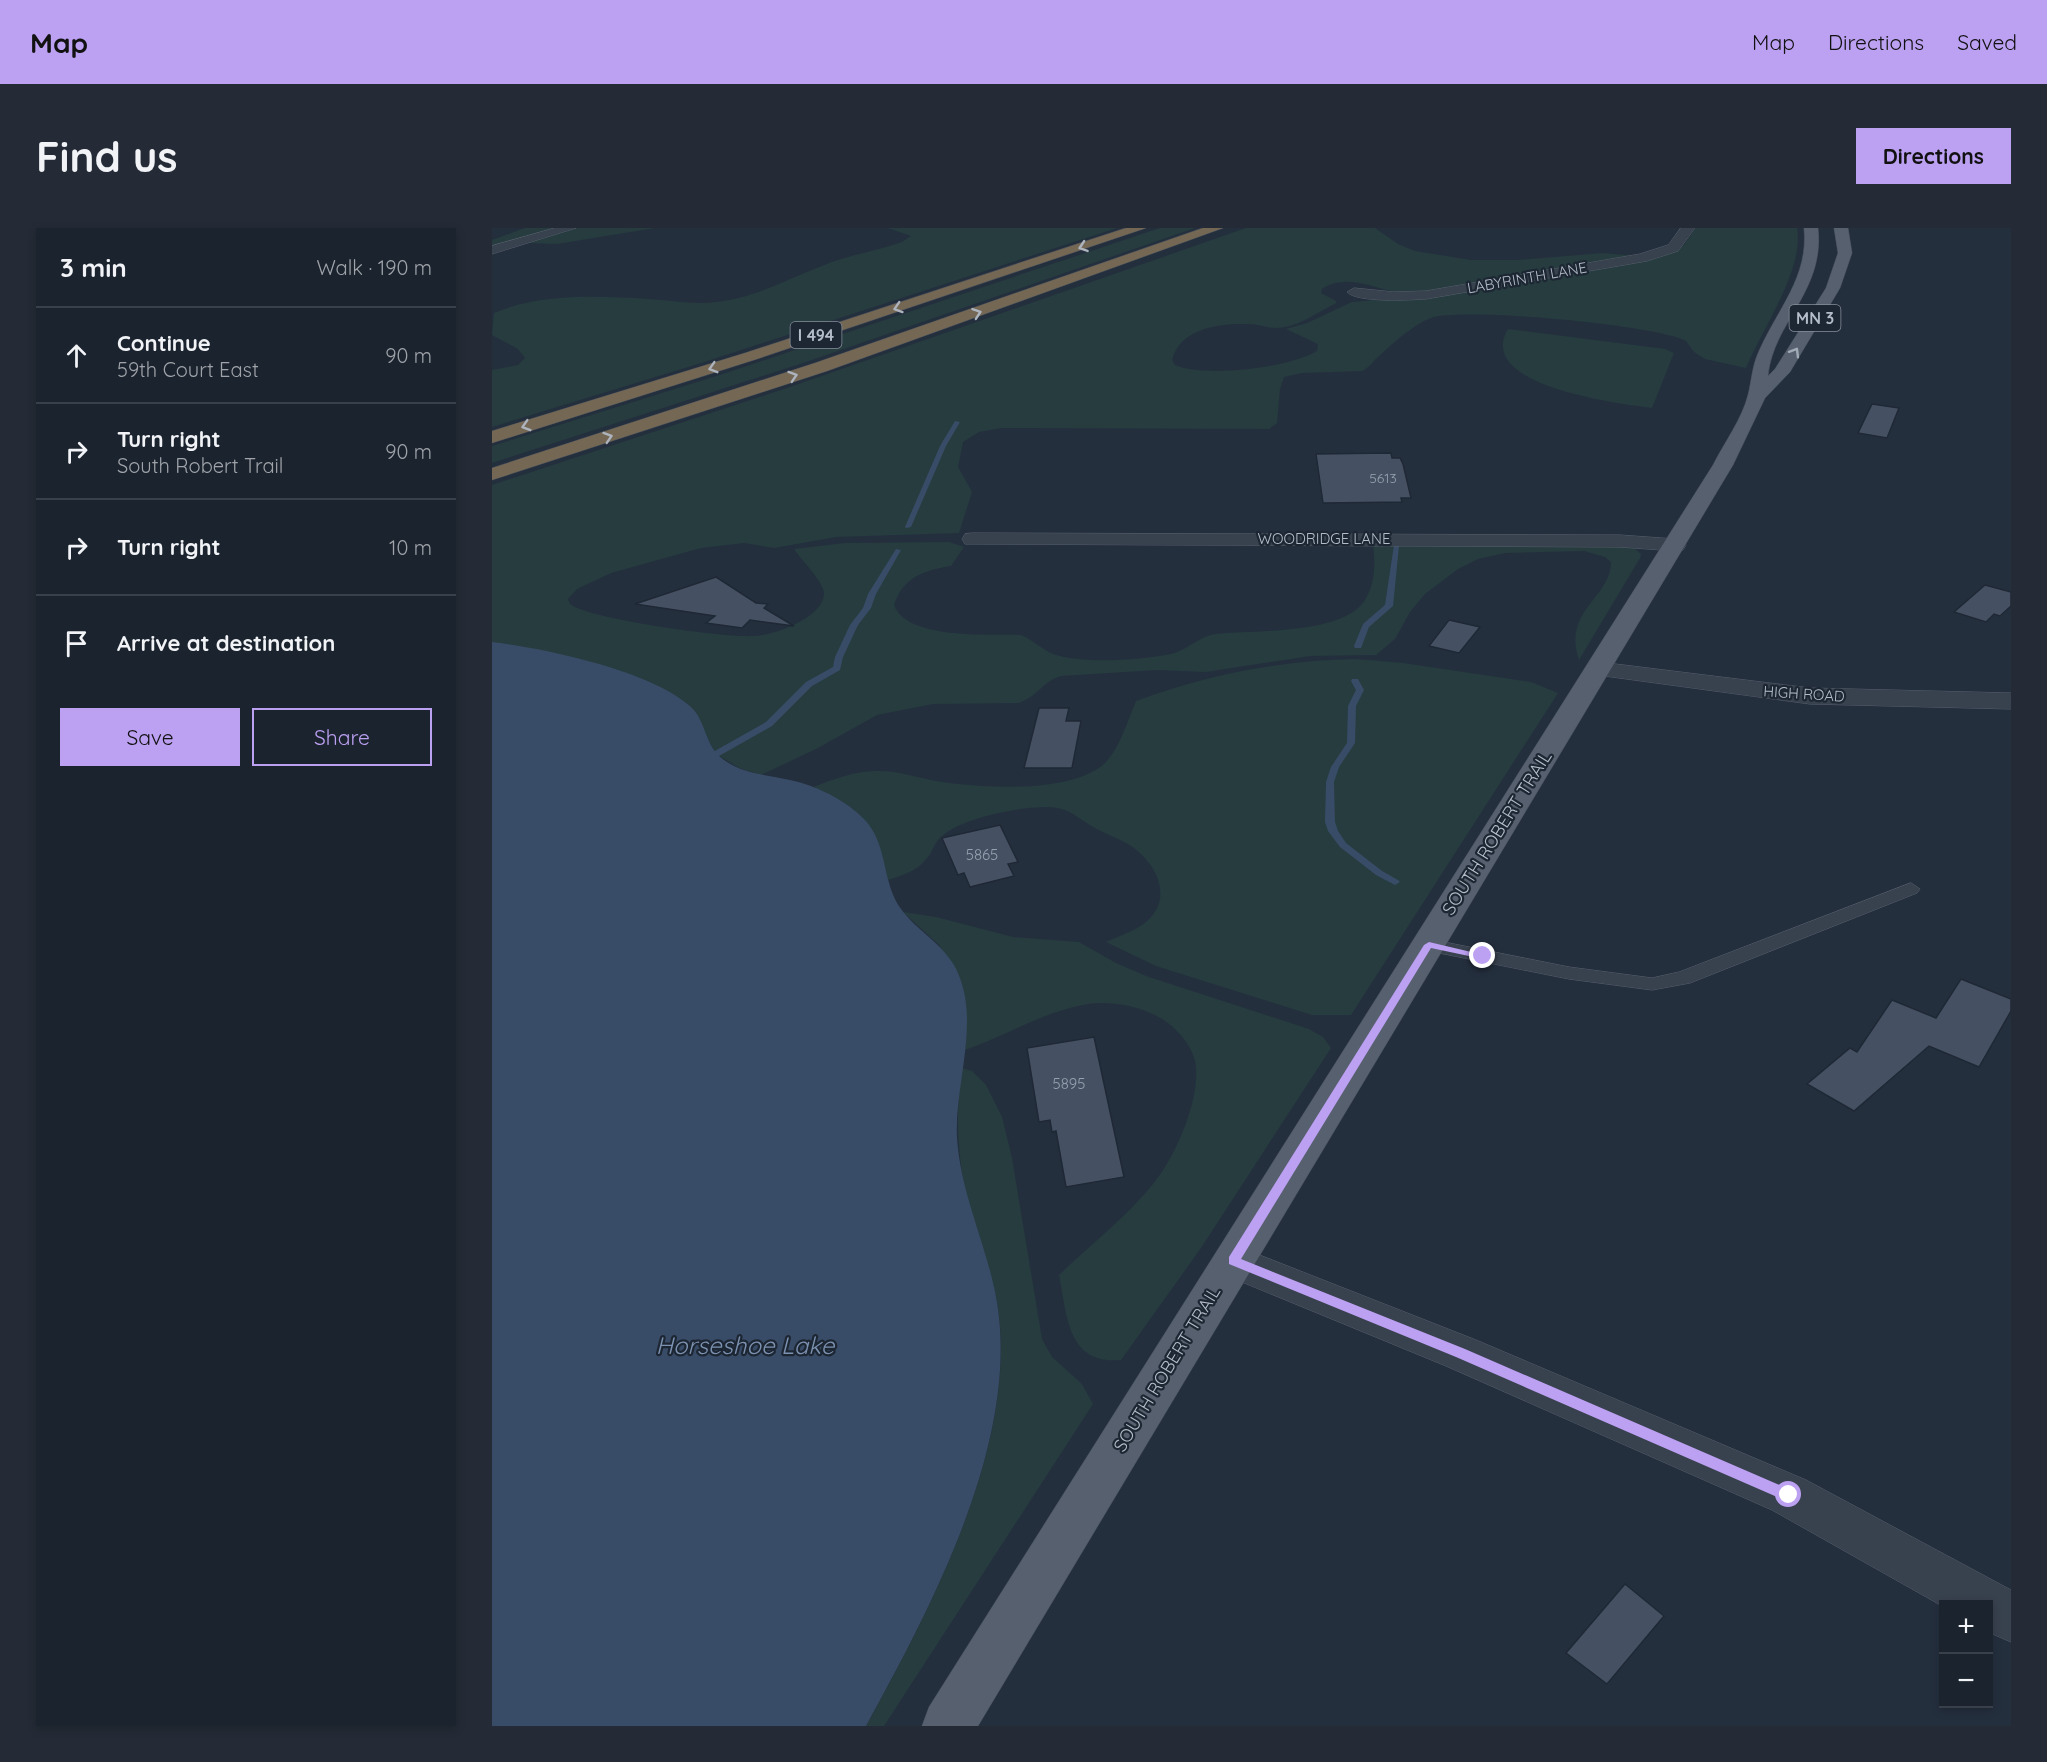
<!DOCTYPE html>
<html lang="en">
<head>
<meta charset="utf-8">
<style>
	body { margin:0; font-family:Quicksand,sans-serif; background:#242b36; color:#f1f3f6 }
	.controls { position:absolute; right:18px; bottom:18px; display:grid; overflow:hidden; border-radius:0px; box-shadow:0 3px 9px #0003 }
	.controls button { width:54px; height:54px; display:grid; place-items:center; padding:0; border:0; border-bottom:2px solid #39404a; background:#1b232e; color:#f1f3f6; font:30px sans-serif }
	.stop { position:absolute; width:18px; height:18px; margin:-14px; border:4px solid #bca0f2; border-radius:50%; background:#fff }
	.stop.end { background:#bca0f2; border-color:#fff; box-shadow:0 2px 6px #0008 }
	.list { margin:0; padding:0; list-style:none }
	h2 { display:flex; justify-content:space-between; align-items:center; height:78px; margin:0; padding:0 24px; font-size:26px }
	h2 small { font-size:20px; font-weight:400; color:#a0a4aa }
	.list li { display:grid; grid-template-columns:39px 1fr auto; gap:18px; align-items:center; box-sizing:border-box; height:96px; padding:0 24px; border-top:2px solid #39404a }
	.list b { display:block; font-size:22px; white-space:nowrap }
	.list p { margin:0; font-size:20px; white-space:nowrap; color:#a0a4aa }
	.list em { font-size:20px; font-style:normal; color:#a0a4aa }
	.actions { display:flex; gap:12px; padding:18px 24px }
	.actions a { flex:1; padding:14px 0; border:2px solid #bca0f2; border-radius:0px; text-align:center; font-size:21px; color:#bca0f2 }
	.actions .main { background:#bca0f2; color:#111 }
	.icon { flex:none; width:33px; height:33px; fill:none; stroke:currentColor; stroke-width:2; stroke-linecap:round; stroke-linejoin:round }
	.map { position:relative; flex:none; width:1519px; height:1498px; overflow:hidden; border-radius:0px }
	header { display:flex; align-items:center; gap:36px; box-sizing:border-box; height:84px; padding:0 30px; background:#bca0f2; color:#111 }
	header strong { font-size:28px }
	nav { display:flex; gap:33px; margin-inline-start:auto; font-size:21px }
	.intro { display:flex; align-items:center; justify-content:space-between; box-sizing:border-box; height:144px; padding:0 36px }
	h1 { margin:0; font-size:42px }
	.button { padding:15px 27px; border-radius:0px; background:#bca0f2; color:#111; font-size:21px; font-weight:700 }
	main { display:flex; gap:36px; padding:0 36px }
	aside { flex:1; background:#1b232e; border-radius:0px; box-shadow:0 3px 9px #0003 }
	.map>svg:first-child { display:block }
	.green { fill:#263c3f }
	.water { fill:#394c67 }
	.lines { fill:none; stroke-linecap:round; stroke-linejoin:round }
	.stream { fill:#394c67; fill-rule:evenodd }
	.building { fill:#455162; stroke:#1f2835; stroke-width:1.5 }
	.service-casing { stroke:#565f6c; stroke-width:1 }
	.minor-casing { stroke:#565f6c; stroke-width:1 }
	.primary-casing { stroke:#414a57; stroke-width:1 }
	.motorway-casing { stroke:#434c59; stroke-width:1 }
	.service { fill:#38414e; fill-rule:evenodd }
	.minor { fill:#38414e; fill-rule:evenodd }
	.primary { fill:#56606e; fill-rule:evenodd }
	.motorway { fill:#746855; fill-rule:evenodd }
	.oneway { stroke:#aeb4bd }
	.oneway2 { stroke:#a1aab7 }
	.route { fill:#bca0f2 }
	.labels { text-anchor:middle; stroke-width:4.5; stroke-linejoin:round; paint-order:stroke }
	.far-number-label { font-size:14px; fill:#98a1af }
	.far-street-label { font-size:15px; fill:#b4bcc9; stroke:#1d2633 }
	.number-label { font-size:15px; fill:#98a1af }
	.shield { fill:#1d2633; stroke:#878f9c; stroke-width:1.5 }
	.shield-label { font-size:16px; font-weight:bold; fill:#b4bcc9 }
	.street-label { font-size:18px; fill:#b4bcc9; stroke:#1d2633 }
	.near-water-label { font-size:24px; font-style:italic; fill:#7c92b1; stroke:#1d2633 }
</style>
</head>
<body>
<header>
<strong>Map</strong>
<nav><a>Map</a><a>Directions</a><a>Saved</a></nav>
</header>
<div class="intro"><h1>Find us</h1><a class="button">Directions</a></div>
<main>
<aside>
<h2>3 min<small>Walk · 190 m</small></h2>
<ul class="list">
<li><svg class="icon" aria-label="ahead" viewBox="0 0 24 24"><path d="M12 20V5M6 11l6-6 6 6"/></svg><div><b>Continue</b><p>59th Court East</p></div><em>90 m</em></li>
<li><svg class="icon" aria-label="right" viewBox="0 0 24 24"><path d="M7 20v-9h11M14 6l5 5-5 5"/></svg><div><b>Turn right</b><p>South Robert Trail</p></div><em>90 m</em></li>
<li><svg class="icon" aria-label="right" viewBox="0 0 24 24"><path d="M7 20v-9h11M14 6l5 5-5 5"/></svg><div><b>Turn right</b></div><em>10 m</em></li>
<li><svg class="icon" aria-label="arrive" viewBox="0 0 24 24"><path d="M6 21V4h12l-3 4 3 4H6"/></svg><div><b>Arrive at destination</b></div></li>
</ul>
<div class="actions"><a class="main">Save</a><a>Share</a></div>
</aside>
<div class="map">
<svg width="1519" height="1498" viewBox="0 0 1519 1498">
	<rect width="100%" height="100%" fill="#242f3e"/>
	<g class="green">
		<path d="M33 0H70L0 20V12Z"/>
		<path d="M83 0H163L65 16 37 15Z"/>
		<path d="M396 0H625L206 136 0 199V142L26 137 33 130 26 121 0 107 2 85C49 65 106 68 156 71 178 72 201 77 224 74 265 70 301 48 340 34 363 26 387 22 410 14L419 8Z"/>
		<path d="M668 0H703L314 134 0 235V218L234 145Z"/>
		<path d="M754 0H883L906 16 923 23 979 32H1025L1111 25 1145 28C1070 41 995 59 919 65 889 67 861 42 830 61L829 65 844 73V75C826 84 805 100 784 100 775 100 766 96 757 96 728 95 688 100 680 132L683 137C714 150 796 140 825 123L826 116 794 101 815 95 860 74 974 64 1155 32 1185 22 1191 18 1204 0H1305C1313 40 1270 101 1254 140L1213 131 1202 124 1194 113C1164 97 971 79 939 90 921 97 901 115 887 128 881 133 877 140 870 143L810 145 792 149 788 161 785 195 777 201 510 200 487 204 471 214 466 239 480 264 467 305 344 309 282 320 252 315 209 320 119 345 85 361 76 371 78 376C96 391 234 410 261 408 281 408 331 390 332 366 333 355 309 332 302 321L353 315 457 314 472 319 459 338C433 342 411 349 402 377 415 412 497 406 529 407 542 412 551 423 564 427 595 436 647 432 679 426 696 422 707 408 724 406 761 402 851 407 873 372 884 354 883 335 881 315L1141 319 1149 326 1148 330 1087 432C1070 382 1119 370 1119 334L1113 329 1092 323 1013 325 986 331 966 341 933 366 918 384 903 411 884 427 818 428 714 444 665 442 569 448C550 454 546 468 527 475L441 476 385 487 326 520 269 547 247 540 224 526 198 478 174 463 84 430 0 414V257L298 159Z"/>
		<path d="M1016 101 1173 121 1182 125 1160 180C1127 176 982 158 1016 101Z"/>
		<path d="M864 431 911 435 1039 454 1066 465 859 787H820L664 738 614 714C624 709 637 705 647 699 685 676 667 635 636 616 625 610 614 606 603 600 585 590 577 579 555 579 527 579 466 590 447 611 442 616 440 625 435 630 426 643 411 647 396 652 384 599 372 581 321 559 342 551 365 542 387 543 409 543 429 551 450 554 492 560 582 566 614 534 628 519 636 492 644 473 713 447 790 432 864 431Z"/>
		<path d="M411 684 444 689 521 709 587 714 624 735 654 748 817 801 831 809 839 820 709 1020 629 1132C575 1137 575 1087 567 1047 600 1015 640 985 667 948 686 922 710 866 703 833 700 821 693 811 684 802 664 781 624 772 596 776 552 783 514 808 473 822L474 789 470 757 447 717Z"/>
		<path d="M470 840 480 843 494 857 510 889 520 930 550 1111 560 1129 590 1156 601 1176 392 1498H374C438 1382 526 1216 506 1080 501 1050 490 1021 481 992 466 942 462 892 470 840Z"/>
	</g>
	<path class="water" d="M0 414C52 420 161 443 199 479 215 494 212 518 232 532 251 546 276 547 298 552 325 558 352 571 372 591 395 615 390 648 405 675 420 700 447 712 462 737 491 789 462 855 465 910 469 970 498 1023 506 1081 525 1219 438 1381 374 1498H0Z"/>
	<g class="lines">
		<g class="stream">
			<path d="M463 193 468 194 454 218 419 299 414 300 413 299 448 218Z"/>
			<path d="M902 317 907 318 901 378 877 399 869 420H863L862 418 871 396 893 377Z"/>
			<path d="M404 321 409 322 384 366 379 380 366 397 351 429 348 442 320 458 280 498 227 528H221V524L274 494 314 454 341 439 343 429 358 397 371 380 376 366Z"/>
			<path d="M860 451H866L872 462 864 478 863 515 847 539 842 554 843 594 846 603 854 615 890 643 906 652 908 654 903 657 884 647 848 619 836 603 833 594 834 554 839 539 855 515 856 478 864 462 859 453Z"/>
		</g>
	</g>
	<g class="building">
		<path d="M1380 176 1407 180 1395 210 1366 205Z"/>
		<path d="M899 225 900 230H908L911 236 919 270H909L910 274 831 275 824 226Z"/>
		<path d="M224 349 264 375 276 376 272 380 302 398 258 392 250 400 214 395 223 388 143 376Z"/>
		<path d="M1493 357 1519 364V378L1508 388 1502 386 1494 394 1462 384Z"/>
		<path d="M957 392 988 399 967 425 937 418Z"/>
		<path d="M547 480H577L574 493H589L580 540H532Z"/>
		<path d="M508 597 526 634 516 636 522 648 478 659 472 645 466 647 450 610Z"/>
		<path d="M1469 751 1519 771V783L1487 839 1437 818 1362 883 1315 856 1358 820 1365 824 1400 772 1444 790Z"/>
		<path d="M602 809 632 949 574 959 564 903 560 904 558 892 547 894 535 820Z"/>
		<path d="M1133 1356 1172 1388 1115 1456 1074 1425Z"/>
	</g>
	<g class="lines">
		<g class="service-casing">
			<path id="service" d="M1419 655 1428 661 1425 665 1198 755 1160 762 1077 751 937 723 930 721 928 717 930 713 937 711 1077 739 1160 750 1187 744Z"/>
		</g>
		<g class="minor-casing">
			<g id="minor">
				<path d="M63 0H84L0 26V18Z"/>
				<path d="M1189 0H1203L1186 23 1155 33 934 71C918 72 865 75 855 64L862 60 902 64 934 63 1148 26 1176 17Z"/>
				<path d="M481 305 1128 307 1183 311 1191 312 1194 317 1191 322 1183 323 1128 319 473 316 470 311 473 306Z"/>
				<path d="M1107 434 1318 460 1519 465V481L1318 476 1098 446 1095 441 1098 436Z"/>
				<path d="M742 1017 984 1112 1314 1252 1519 1362V1414L1496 1404V1376L1452 1379 1280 1282 954 1138 728 1045 722 1033 728 1021Z"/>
			</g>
		</g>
		<g class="primary-casing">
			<path id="primary" d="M1312 0H1326C1333 64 1281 94 1276 148L1283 141 1334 60 1346 25 1342 0H1356L1360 25 1348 60 1298 144 1273 170 1241 237 486 1498H430L437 1479 1221 237C1232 215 1250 191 1256 167 1260 151 1260 138 1267 123 1286 80 1317 49 1312 0Z"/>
		</g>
		<g class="motorway-casing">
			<g id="motorway">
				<path d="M634 0H654L265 131 0 215V203L253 125Z"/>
				<path d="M711 0H731L335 143 0 252V240L323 135Z"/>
			</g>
		</g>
		<use href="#service" class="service"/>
		<use href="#minor" class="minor"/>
		<use href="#primary" class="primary"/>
		<use href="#motorway" class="motorway"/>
	</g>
	<defs><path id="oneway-chevron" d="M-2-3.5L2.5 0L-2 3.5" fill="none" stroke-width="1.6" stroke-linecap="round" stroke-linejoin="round" transform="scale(1.5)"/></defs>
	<g class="oneway">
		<use href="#oneway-chevron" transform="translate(591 19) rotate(161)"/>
		<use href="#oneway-chevron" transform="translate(406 80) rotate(162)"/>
		<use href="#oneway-chevron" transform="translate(485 85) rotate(-19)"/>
		<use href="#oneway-chevron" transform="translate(221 140) rotate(163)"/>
		<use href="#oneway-chevron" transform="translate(301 148) rotate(-18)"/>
		<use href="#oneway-chevron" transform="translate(34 198) rotate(163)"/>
		<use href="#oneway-chevron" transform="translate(116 209) rotate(-18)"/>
	</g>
	<use class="oneway2" href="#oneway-chevron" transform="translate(1303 124) rotate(-59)"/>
	<path class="route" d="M937 714 996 728 991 731 939 720 749 1031 973 1121 1301 1263V1272H1292L964 1129 737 1036V1029L932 717Z"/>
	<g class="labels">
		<g class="far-number-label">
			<text x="891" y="255">5613</text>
		</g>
		<g class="far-street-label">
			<text transform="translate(1035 50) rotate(-10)" y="5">LABYRINTH LANE</text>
			<text x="832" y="316">WOODRIDGE LANE</text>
			<text transform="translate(1312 466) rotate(4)" y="5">HIGH ROAD</text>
		</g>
		<g class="number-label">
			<text x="490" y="632">5865</text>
			<text x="577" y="861">5895</text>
		</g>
		<g class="shield">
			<rect x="1297.5" y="77" width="51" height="26" rx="4.5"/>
			<rect x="298.5" y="94" width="51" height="26" rx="4.5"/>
		</g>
		<g class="shield-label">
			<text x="1323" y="96">MN 3</text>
			<text x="324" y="113">I 494</text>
		</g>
		<g class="street-label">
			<text transform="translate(1005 605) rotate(-58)" y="6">SOUTH ROBERT TRAIL</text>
			<text transform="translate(675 1141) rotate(-59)" y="6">SOUTH ROBERT TRAIL</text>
		</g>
		<g class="near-water-label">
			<text x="253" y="1126">Horseshoe Lake</text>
		</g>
	</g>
</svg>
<div class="controls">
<button>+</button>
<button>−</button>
</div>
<div class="stop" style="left:1297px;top:1267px"></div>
<div class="stop end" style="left:991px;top:728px"></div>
</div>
</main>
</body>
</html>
